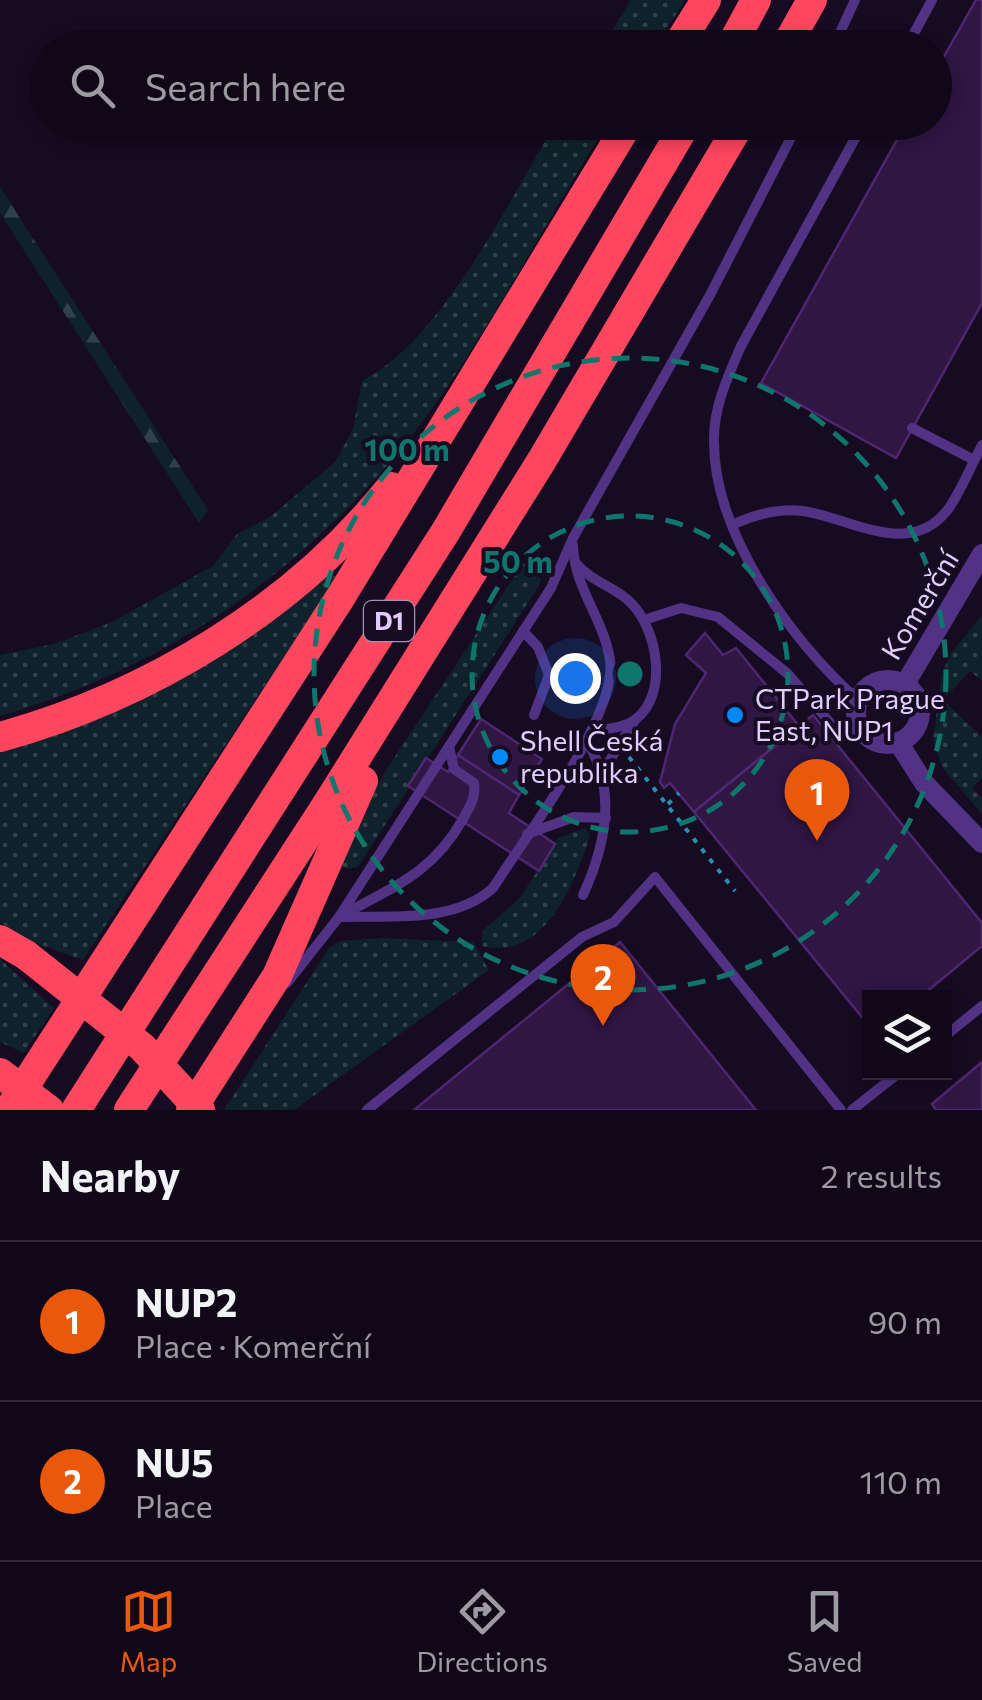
<!DOCTYPE html>
<html lang="en">
<head>
<meta charset="utf-8">
<style>
	body { margin:0; font-family:Commissioner,sans-serif; background:#1e1626; color:#f1f3f6 }
	.controls { position:absolute; right:30px; bottom:30px; display:grid; overflow:hidden; border-radius:0px; box-shadow:0 5px 15px #0003 }
	.controls button { width:90px; height:90px; display:grid; place-items:center; padding:0; border:0; border-bottom:2px solid #302938; background:#100819; color:#f1f3f6; font:50px sans-serif }
	.you { position:absolute; left:575px; top:678px; width:35px; height:35px; margin:-25px; border:8px solid #fff; border-radius:50%; background:#1a73e8; box-shadow:0 0 0 15px #1a73e833 }
	.badge { display:grid; place-items:center; width:65px; height:65px; border-radius:50%; background:#ea580c; color:#fff; font-size:32px; font-weight:700 }
	.pin { position:absolute; translate:-50% -82px; filter:drop-shadow(0 2px 5px #0008) }
	.pin::after { content:''; position:absolute; top:52px; width:35px; height:30px; background:inherit; clip-path:polygon(0 0,100% 0,50% 100%) }
	.list { margin:0; padding:0; list-style:none }
	h2 { display:flex; justify-content:space-between; align-items:center; height:130px; margin:0; padding:0 40px; font-size:42px }
	h2 small { font-size:32px; font-weight:400; color:#9c9aa2 }
	.list li { display:grid; grid-template-columns:65px 1fr auto; gap:30px; align-items:center; box-sizing:border-box; height:160px; padding:0 40px; border-top:2px solid #302938 }
	.list b { display:block; font-size:38px; white-space:nowrap }
	.list p { margin:0; font-size:32px; white-space:nowrap; color:#9c9aa2 }
	.list em { font-size:32px; font-style:normal; color:#9c9aa2 }
	.icon { flex:none; width:55px; height:55px; fill:none; stroke:currentColor; stroke-width:2; stroke-linecap:round; stroke-linejoin:round }
	.map { position:relative; flex:none; width:982px; height:1110px; overflow:hidden }
	.search { position:absolute; background:#100819; box-shadow:0 5px 15px #0003; left:30px; right:30px; top:30px; height:110px; display:flex; align-items:center; gap:25px; box-sizing:border-box; padding:0 35px; border-radius:55px; color:#9c9aa2; font-size:38px }
	.sheet { height:450px; background:#100819 }
	nav { display:flex; justify-content:space-around; align-items:center; box-sizing:border-box; height:140px; border-top:2px solid #302938; background:#100819; font-size:28px; color:#9c9aa2 }
	nav a { display:grid; justify-items:center; gap:5px }
	nav .on { color:#ea580c }
	.map>svg:first-child { display:block }
	.grass { fill:url(#grass-dots) }
	.forest { fill:url(#forest-firs) }
	.building { fill:#2f1643; stroke:#4f2671; stroke-width:2.5 }
	.lines { fill:none; stroke-linecap:round; stroke-linejoin:round }
	.path { stroke:#2490ba; stroke-width:4; stroke-dasharray:5 8; stroke-linecap:butt }
	.service { stroke:#513284; stroke-width:10 }
	.minor { stroke:#513284; stroke-width:20 }
	.motorway { stroke:#ff465f; stroke-width:30 }
	.motorway-bridge { stroke:#ff465f; stroke-width:30 }
	.ring { fill:none; stroke:#0f766e; stroke-width:5; stroke-dasharray:18 12 }
	.poi-dot { fill:#0089f6; stroke:#160b21; stroke-width:4 }
	.labels { text-anchor:middle; stroke-width:8; stroke-linejoin:round; paint-order:stroke }
	.shield { fill:#160b21; stroke:#a691bc; stroke-width:2.5 }
	.shield-label { font-size:25px; font-weight:bold; fill:#e3cbff }
	.street-label { font-size:28px; fill:#e3cbff; stroke:#160b21 }
	.poi-label { font-size:28px; fill:#e3cbff; stroke:#160b21; text-anchor:start }
	.centre { fill:#0f766e; stroke:#160b21; stroke-width:5 }
	.ring-label { font-size:30px; text-anchor:middle; font-weight:bold; fill:#0f766e; stroke:#160b21; stroke-width:8; stroke-linejoin:round; paint-order:stroke }
</style>
</head>
<body>
<div class="map">
<svg width="982" height="1110" viewBox="0 0 982 1110">
	<defs>
		<pattern id="grass-dots" width="8" height="8" patternUnits="userSpaceOnUse" patternTransform="scale(2.5)"><rect width="8" height="8" fill="#0e222b"/><path d="M2 2h.1M6 6h.1" fill="none" stroke="#31414b" stroke-width="1.8" stroke-linecap="round"/></pattern>
		<pattern id="forest-firs" width="22" height="20" patternUnits="userSpaceOnUse" patternTransform="scale(2.5)"><rect width="22" height="20" fill="#0e222b"/><path d="M5 1l3.5 6h-7zM16 11l3.5 6h-7z" fill="#31414b"/></pattern>
	</defs>
	<rect width="100%" height="100%" fill="#160b21"/>
	<g class="grass">
		<path d="M631 0H685L655 47H602Z"/>
		<path d="M556 123H608C555 206 509 294 454 377 345 541 190 661 0 716V655L54 644 112 622 213 566 237 534 270 517 335 462 353 429 362 381C442 340 509 200 556 123Z"/>
		<path d="M523 563 537 566 541 580 538 587 358 867 347 869 342 866 363 805Z"/>
		<path d="M332 574 336 578 83 960 35 943 0 922V751L153 693 229 651Z"/>
		<path d="M982 615V681L970 671 943 700 982 737V778L972 788 982 798V814L942 767 933 740 942 673 952 652Z"/>
		<path d="M585 828 590 836C575 882 545 962 482 946V931L520 898 558 838Z"/>
		<path d="M381 938 473 942 489 970 294 1110H224L329 948 340 941Z"/>
		<path d="M0 959 54 1008 24 1053 0 1042Z"/>
	</g>
	<path class="forest" d="M0 187 208 510 199 523 0 213Z"/>
	<g class="building">
		<path d="M976 0H982V303L896 458 761 383 907 122H934V74Z"/>
		<path d="M705 633 723 655 736 648 799 726 694 812 670 783 664 788 660 782 675 724 706 673 686 655Z"/>
		<path d="M813 715 982 923V946L919 998H870V1027L694 812Z"/>
		<path d="M481 719 542 759 519 795 458 755Z"/>
		<path d="M458 755 519 795 509 813 555 844 539 871 408 786 426 758 448 772Z"/>
		<path d="M620 942 756 1110H414Z"/>
		<path d="M982 1062V1110H936L932 1104Z"/>
	</g>
	<g class="lines">
		<g class="path">
			<path d="M629 757 735 891"/>
			<path d="M668 804 679 793"/>
		</g>
		<g class="service">
			<path d="M833 48 855 0"/>
			<path d="M906 48 932 0"/>
			<path d="M912 428 974 460"/>
			<path d="M734 524C756 514 778 508 803 511 851 518 911 560 949 508 962 489 971 466 982 445"/>
			<path d="M576 563C592 583 616 586 632 604 657 630 669 693 636 719 625 728 605 729 591 731"/>
			<path d="M644 620 681 608 718 617 788 674 838 732"/>
			<path d="M523 631 538 647 549 675 534 715"/>
			<path d="M858 700C792 642 714 534 714 442 713 408 728 376 741 346L864 122"/>
			<path d="M602 773 635 720"/>
			<path d="M527 834 574 817 606 818"/>
			<path d="M583 895C606 845 618 789 586 740"/>
			<path d="M344 914C396 886 433 872 463 819 470 806 476 798 474 783L454 769 449 747"/>
			<path d="M339 917C390 915 453 924 493 888 525 837 618 716 610 660 604 619 574 588 573 545"/>
			<path d="M287 983 339 917 551 588 573 538 710 295 799 122"/>
			<path d="M944 1037 982 1006"/>
			<path d="M367 1110 582 937 614 922 655 877 841 1110"/>
			<path d="M852 1110 900 1072"/>
		</g>
		<g class="minor">
			<circle cx="888" cy="712" r="32"/>
			<path d="M905 684 982 554"/>
			<path d="M898 742 924 783 982 843"/>
		</g>
		<g class="motorway">
			<path d="M676 48 706 0"/>
			<path d="M730 48 756 0"/>
			<path d="M785 48 812 0"/>
			<path d="M0 737C149 696 295 608 391 487"/>
			<path d="M0 940 26 955"/>
			<path d="M9 1110 340 598 629 122"/>
			<path d="M76 1110 446 531 687 122"/>
			<path d="M129 1110 328 803 542 460 741 122"/>
			<path d="M191 1110 277 976 363 781"/>
		</g>
		<g class="motorway-bridge">
			<path d="M26 955 142 1047 200 1110"/>
			<path d="M0 1073 49 1110"/>
		</g>
	</g>
	<g class="ring">
		<circle cx="630" cy="674" r="158"/>
		<circle cx="630" cy="674" r="316"/>
	</g>
	<g class="poi-dot">
		<circle cx="735" cy="715" r="10"/>
		<circle cx="500" cy="757" r="10"/>
	</g>
	<g class="labels">
		<rect class="shield" x="364" y="601" width="50" height="40" rx="8"/>
		<g class="shield-label">
			<text x="389" y="630">D1</text>
		</g>
		<g class="street-label">
			<text transform="translate(920 605) rotate(-59)" y="10">Komerční</text>
		</g>
		<g class="poi-label">
			<text x="755" y="709">CTPark Prague<tspan x="755" dy="32">East, NUP1</tspan></text>
			<text x="520" y="751">Shell Česká<tspan x="520" dy="32">republika</tspan></text>
		</g>
	</g>
	<circle cx="630" cy="674" r="15" class="centre"/>
	<g class="ring-label">
		<text x="407" y="461">100 m</text>
		<text x="518" y="573">50 m</text>
	</g>
</svg>
<div class="controls">
<button><svg class="icon" aria-label="layers" viewBox="0 0 24 24"><path d="M12 4l9 5-9 5-9-5zM3 14l9 5 9-5"/></svg></button>
</div>
<div class="you"></div>
<div class="pin badge" style="left:817px;top:841px">1</div>
<div class="pin badge" style="left:603px;top:1026px">2</div>
<div class="search"><svg class="icon" aria-label="search" viewBox="0 0 24 24"><circle cx="10" cy="10" r="6"/><path d="M15 15l6 6"/></svg>Search here</div>
</div>
<section class="sheet">
<h2>Nearby<small>2 results</small></h2>
<ul class="list">
<li><span class="badge">1</span><div><b>NUP2</b><p>Place · Komerční</p></div><em>90 m</em></li>
<li><span class="badge">2</span><div><b>NU5</b><p>Place</p></div><em>110 m</em></li>
</ul>
</section>
<nav>
<a class="on"><svg class="icon" aria-label="map" viewBox="0 0 24 24"><path d="M3 6l6-2 6 2 6-2v14l-6 2-6-2-6 2zM9 4v14M15 6v14"/></svg>Map</a>
<a><svg class="icon" aria-label="directions" viewBox="0 0 24 24"><path d="M12 3l9 9-9 9-9-9zM9 14v-3h6M13 9l2 2-2 2"/></svg>Directions</a>
<a><svg class="icon" aria-label="saved" viewBox="0 0 24 24"><path d="M7 4h10v16l-5-4-5 4z"/></svg>Saved</a>
</nav>
</body>
</html>
